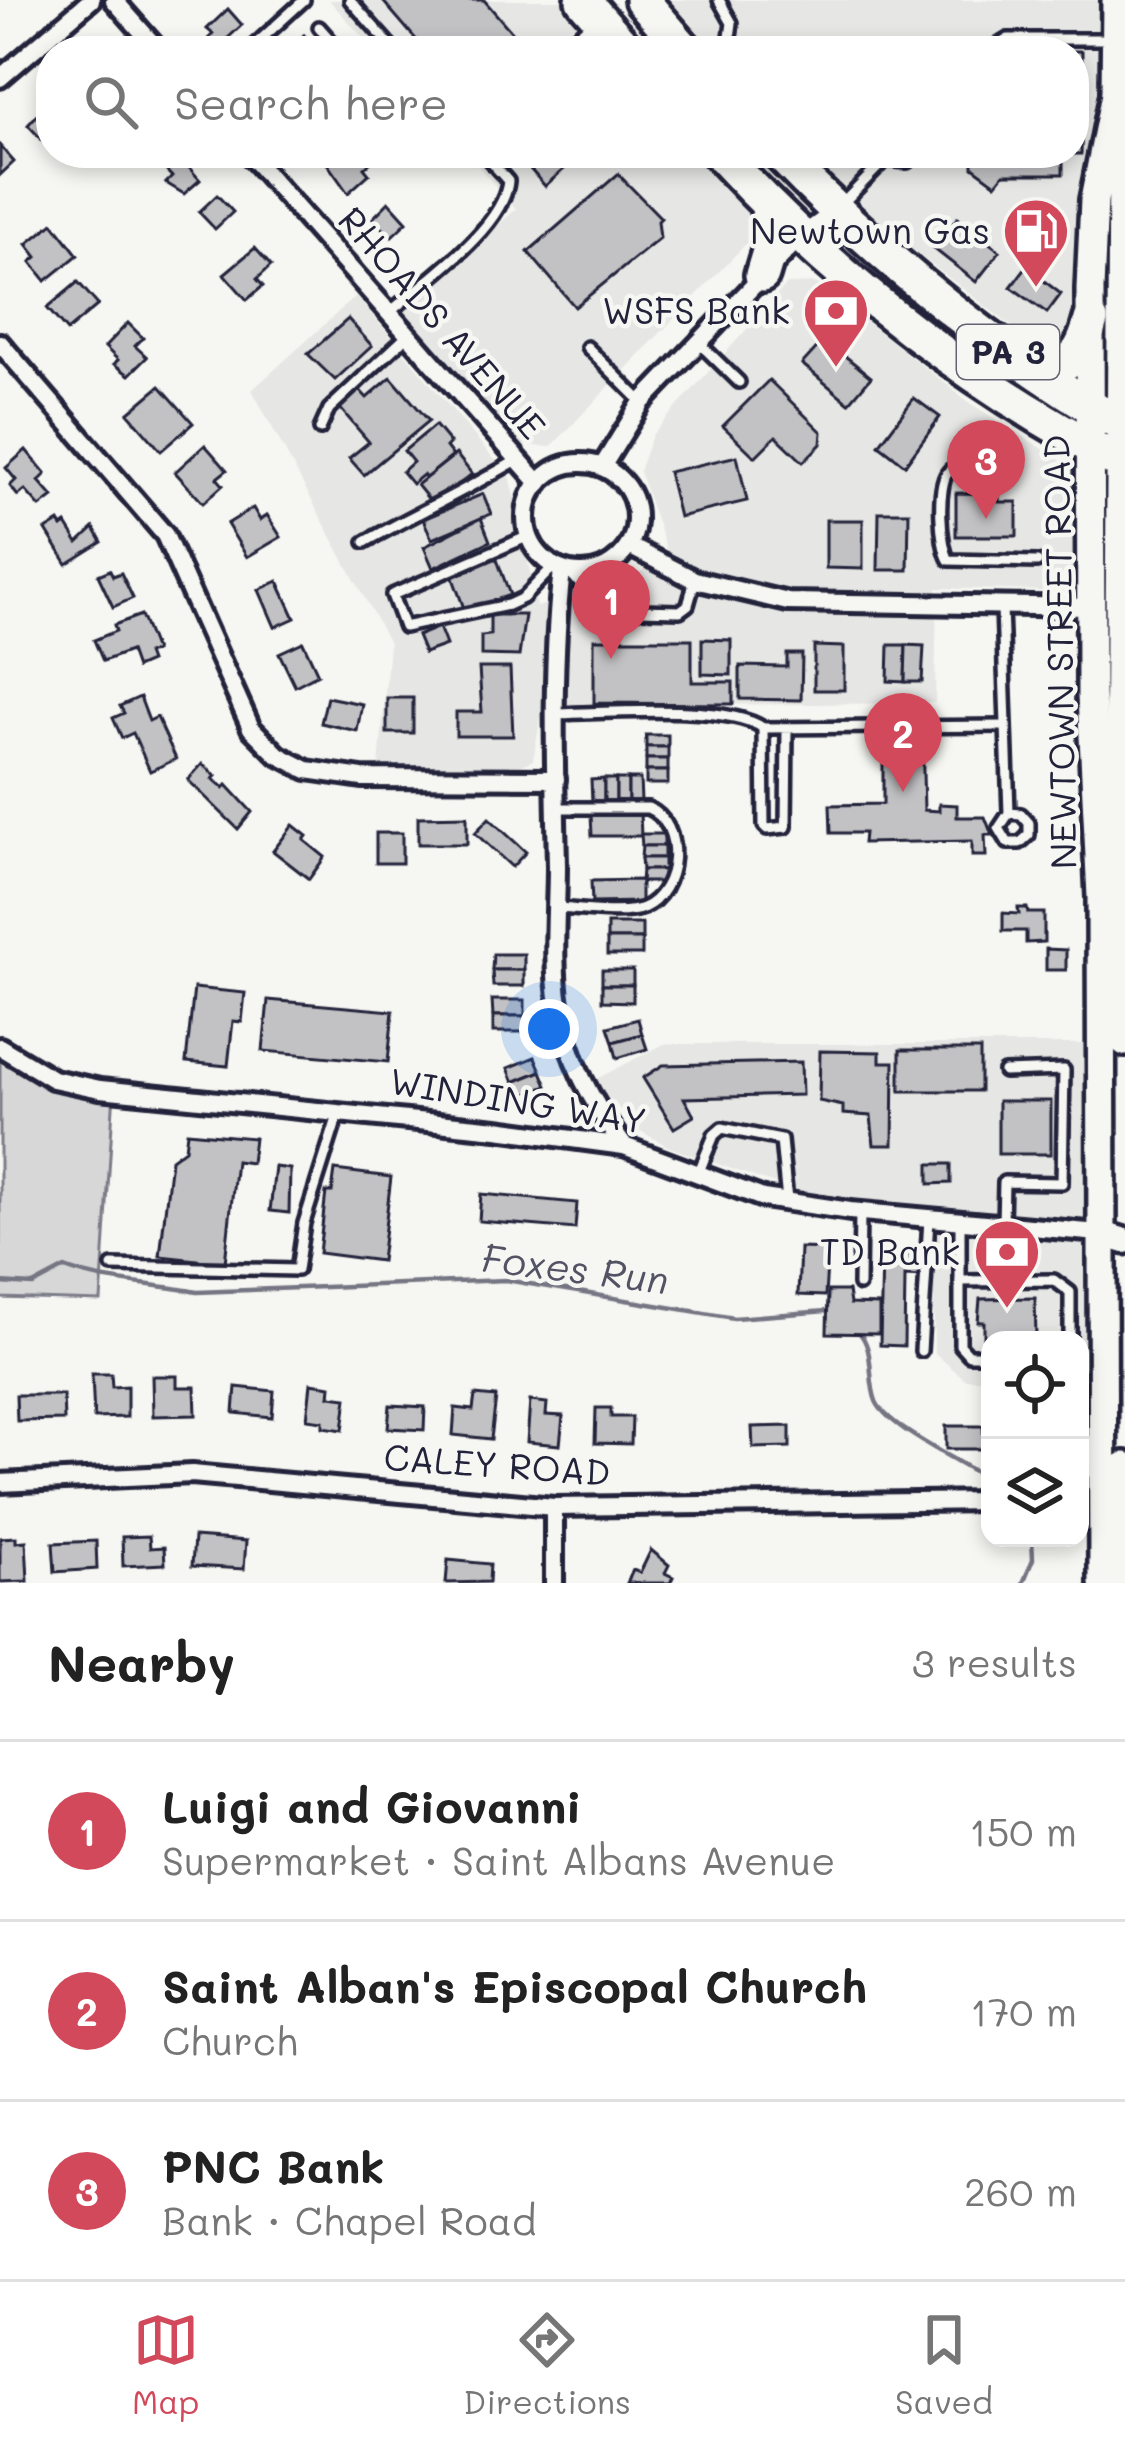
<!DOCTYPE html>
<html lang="en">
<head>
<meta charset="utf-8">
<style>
	body { margin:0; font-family:Mali,sans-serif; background:#f6f6f6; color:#222 }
	.controls { position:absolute; right:36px; bottom:36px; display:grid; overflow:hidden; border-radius:24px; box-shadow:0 6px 18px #0003 }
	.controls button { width:108px; height:108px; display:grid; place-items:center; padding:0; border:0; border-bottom:3px solid #e0e0e0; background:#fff; color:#222; font:60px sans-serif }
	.you { position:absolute; left:549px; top:1029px; width:42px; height:42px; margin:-30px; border:9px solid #fff; border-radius:50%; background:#1a73e8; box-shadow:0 0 0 18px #1a73e833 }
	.badge { display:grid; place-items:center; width:78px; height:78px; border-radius:50%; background:#d1495b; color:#fff; font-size:39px; font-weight:700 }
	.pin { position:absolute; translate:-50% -99px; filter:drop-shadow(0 3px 6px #0008) }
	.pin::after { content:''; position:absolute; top:63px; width:42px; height:36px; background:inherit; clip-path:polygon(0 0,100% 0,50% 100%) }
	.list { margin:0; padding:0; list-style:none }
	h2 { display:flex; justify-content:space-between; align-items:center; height:156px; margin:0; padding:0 48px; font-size:51px }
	h2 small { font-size:39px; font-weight:400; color:#767676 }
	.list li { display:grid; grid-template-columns:78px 1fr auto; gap:36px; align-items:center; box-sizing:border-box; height:180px; padding:0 48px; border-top:3px solid #e0e0e0 }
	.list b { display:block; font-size:45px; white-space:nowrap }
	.list p { margin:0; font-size:39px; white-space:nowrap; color:#767676 }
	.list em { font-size:39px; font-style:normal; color:#767676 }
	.icon { flex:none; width:66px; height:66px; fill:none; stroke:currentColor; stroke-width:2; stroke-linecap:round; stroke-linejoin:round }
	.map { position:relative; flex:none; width:1125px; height:1583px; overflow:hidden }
	.search { position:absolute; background:#fff; box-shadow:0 6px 18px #0003; left:36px; right:36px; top:36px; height:132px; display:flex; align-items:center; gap:30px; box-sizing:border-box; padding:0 42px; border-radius:48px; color:#767676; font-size:45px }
	.sheet { height:696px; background:#fff }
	nav { display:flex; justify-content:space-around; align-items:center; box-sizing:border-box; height:168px; border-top:3px solid #e0e0e0; background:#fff; font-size:33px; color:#767676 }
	nav a { display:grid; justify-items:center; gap:6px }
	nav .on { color:#d1495b }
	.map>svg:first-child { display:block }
	.built { fill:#e6e6e4 }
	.green { fill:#d7d7d7; stroke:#7c7c89; stroke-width:3 }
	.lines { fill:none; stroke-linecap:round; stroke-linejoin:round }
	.stream { stroke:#757583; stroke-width:4.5 }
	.building { fill:#c2c2c4; stroke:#22223b; stroke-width:3 }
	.lane-casing { stroke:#22223b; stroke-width:18 }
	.street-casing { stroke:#22223b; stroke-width:26 }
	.secondary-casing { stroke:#22223b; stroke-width:33 }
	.primary-casing { stroke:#22223b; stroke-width:36 }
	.highway-casing { stroke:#22223b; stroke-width:42 }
	.lane { stroke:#f6f6f2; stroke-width:9 }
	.street { stroke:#f6f6f2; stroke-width:16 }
	.secondary { stroke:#f6f6f2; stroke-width:24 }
	.primary { stroke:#f6f6f2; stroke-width:27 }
	.highway { stroke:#f6f6f2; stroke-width:33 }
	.labels { text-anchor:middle; stroke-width:9; stroke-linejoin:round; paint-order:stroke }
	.shield { fill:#f6f6f2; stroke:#626272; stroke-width:3 }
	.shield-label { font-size:33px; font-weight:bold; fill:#22223b }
	.poi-label { font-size:36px; fill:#22223b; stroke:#f6f6f2; text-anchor:end }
	.street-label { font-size:36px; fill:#22223b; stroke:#f6f6f2 }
	.water-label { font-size:39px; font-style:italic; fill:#535365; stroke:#f6f6f2 }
</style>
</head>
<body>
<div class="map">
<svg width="1125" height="1583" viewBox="0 0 1125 1583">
	<rect width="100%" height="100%" fill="#f6f6f2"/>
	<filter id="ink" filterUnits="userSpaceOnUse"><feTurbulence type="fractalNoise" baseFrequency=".00833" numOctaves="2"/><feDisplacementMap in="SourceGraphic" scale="24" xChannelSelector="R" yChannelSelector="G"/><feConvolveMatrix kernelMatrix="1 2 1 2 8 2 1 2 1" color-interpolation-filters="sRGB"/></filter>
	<g filter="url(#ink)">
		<g class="built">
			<path d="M329 0H563L608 51H375Z"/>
			<path d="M668 0H1106L1104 94 1082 187 1080 323 1074 340 1049 355 858 208 806 153H1074V51H713Z"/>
			<path d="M466 153H697L762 227 551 447 520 445 403 311 516 209Z"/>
			<path d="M816 283 973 405 1061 460 1074 491V592L937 588 935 703 543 706 533 760 520 766 379 767 389 643 252 390 356 296 511 479 537 607 637 575 667 551 639 471 652 435 787 284Z"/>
			<path d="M664 1044H1093L1086 1208 1090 1381H1080V1340H990V1379H965L934 1353 933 1206 803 1194 669 1147 639 1130 593 1081Z"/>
		</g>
		<path class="green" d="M0 1056 53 1079 114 1091 101 1301 0 1298Z"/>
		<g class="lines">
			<g class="stream">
				<path d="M0 1283 33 1285 65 1268C107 1284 153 1283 197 1292L506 1280 734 1318 827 1311 832 1314"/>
				<path d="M857 1330C876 1349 867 1378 876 1401 886 1427 964 1463 990 1481"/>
				<path d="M1023 1583 1033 1559 1032 1538"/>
			</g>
		</g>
		<g class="building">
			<path d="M382 0H484L528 51H426Z"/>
			<path d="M228 9 242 25 215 50 206 41 213 34 207 29Z"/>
			<path d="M304 35 318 51H286Z"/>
			<rect x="1074" y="51" width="8" height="32"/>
			<path d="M50 100 51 139 46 144 28 125Z"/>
			<path d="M1074 121H1082L1081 154H1063V174H1004L996 184 973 167V153H1074Z"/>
			<path d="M0 146 14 162 0 175Z"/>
			<path d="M336 153H365L372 161 364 168 369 174 348 193 326 162Z"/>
			<path d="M516 153H582L545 186Z"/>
			<path d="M177 154 200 180 184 194 166 183 172 177 163 167Z"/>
			<path d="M618 174 661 218 658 221 660 238 575 307 528 252Z"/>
			<path d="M217 195 233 212 215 229 199 212Z"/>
			<path d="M389 202 407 222 391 237 373 218Z"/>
			<path d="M957 218 1000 251 976 282 933 248Z"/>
			<path d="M53 223 78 255 46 281 31 262 37 257 27 244Z"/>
			<path d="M255 248 271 266 257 279 263 286 247 300 224 274Z"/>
			<path d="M1026 267 1061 294 1047 313 1011 287Z"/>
			<path d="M78 282 98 305 67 331 47 308Z"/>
			<path d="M348 319 372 346 335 380 308 354Z"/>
			<path d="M128 323 143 338 135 346 147 357 129 375 114 364 118 360 105 347Z"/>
			<path d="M822 342 829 343 871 377 849 403 802 364Z"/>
			<path d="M391 377 429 421 364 475 349 458 369 442 338 406 358 388 367 398Z"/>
			<path d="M769 380 822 432 821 444 803 462 776 436 755 457 723 426Z"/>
			<path d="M160 386 193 423 161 451 128 413Z"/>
			<path d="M914 398 940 417 905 465 879 445Z"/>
			<path d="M435 425 450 443 446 447 453 456 426 478 423 475 412 484 402 472 413 462 404 451Z"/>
			<path d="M205 445 227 470 217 478 223 485 203 503 175 472Z"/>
			<path d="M26 450 46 474 39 481 53 497 40 507 25 490 18 496 10 486 16 480 6 468Z"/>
			<path d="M456 454 472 474 436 503 430 501 417 485Z"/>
			<path d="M737 456 747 501 679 517 668 472Z"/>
			<path d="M956 493 999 494V502H1017V536H956Z"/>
			<path d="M483 494 491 514 432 539 423 519Z"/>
			<path d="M253 508 260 520 267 515 281 537 247 557 227 524Z"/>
			<path d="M879 512H909L908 570H878Z"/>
			<path d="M481 518 490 541 433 568 424 547Z"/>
			<path d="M826 520H863V569L826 568Z"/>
			<path d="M59 522 62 527 66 524 78 543 94 528 102 542 67 564 46 530Z"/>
			<path d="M495 554 510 595 465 611 450 570Z"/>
			<path d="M110 570 113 576 121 573 133 598 113 607 98 575Z"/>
			<path d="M278 581 295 618 275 627 259 590Z"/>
			<path d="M141 615 155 651 147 654 150 662 136 668 130 651 103 661 94 640 116 631 114 625Z"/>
			<path d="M490 615H525L519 656 481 655V636L490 635Z"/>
			<path d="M439 627 446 645 424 653 417 636Z"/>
			<path d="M594 639H692V682H733V704L594 703Z"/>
			<path d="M702 639 731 640V675L702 674Z"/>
			<path d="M303 642 318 674 295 686 279 653Z"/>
			<path d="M889 645H906L905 682 888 681Z"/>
			<path d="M906 645 924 646 922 682H905Z"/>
			<path d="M814 646 844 647V690H814Z"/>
			<path d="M787 654H802L801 700 740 699V666L787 667Z"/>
			<path d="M479 668H510L513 736H456V712H482Z"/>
			<path d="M140 697 149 721 157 717 176 759 150 771 133 733 122 738 113 718 124 713 120 706Z"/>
			<path d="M327 697 362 704 357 731 321 723Z"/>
			<rect x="387" y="698" width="26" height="35"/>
			<rect x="646" y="735" width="22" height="12"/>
			<path d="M883 735H922L924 810 939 811V804L957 805V817H985L992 835H985L986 856H972V841L863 843 864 833H831L830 805 883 804Z"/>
			<rect x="646" y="747" width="22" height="12"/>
			<rect x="646" y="759" width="22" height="12"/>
			<path d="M202 764 216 776 213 779 224 788 227 785 252 812 238 829 188 780Z"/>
			<rect x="646" y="771" width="22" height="13"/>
			<path d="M604 779V802H592L591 780Z"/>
			<rect x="604" y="779" width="12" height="23"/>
			<path d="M616 779H628V801L616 802Z"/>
			<path d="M628 779H640L641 801H628Z"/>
			<path d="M640 813 641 836H592L591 814Z"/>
			<path d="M467 816V844H418V817Z"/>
			<path d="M489 818 526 852 512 867 475 833Z"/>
			<path d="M293 825 307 836 304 840 325 857 309 879 273 851Z"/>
			<rect x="376" y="833" width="26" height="30"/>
			<path d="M641 834H664V846H642Z"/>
			<path d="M642 846H664V858H641Z"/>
			<path d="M641 858H664V870H642Z"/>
			<path d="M642 870H664V882H641Z"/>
			<path d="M641 880V902L592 903 591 881Z"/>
			<path d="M1018 908H1027L1028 913H1044V942L1026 943V931H1003V913L1019 914Z"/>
			<rect x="607" y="924" width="35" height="15"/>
			<rect x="607" y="939" width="35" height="16"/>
			<path d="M1046 949 1066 950V970H1046Z"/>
			<path d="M493 954H524V970H492Z"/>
			<path d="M492 970H524V986H493Z"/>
			<rect x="602" y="970" width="31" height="15"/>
			<path d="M602 985H633V1002L602 1001Z"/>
			<path d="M194 988 245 993 242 1022 233 1021 228 1066 186 1062Z"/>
			<path d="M268 1000 393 1011 388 1062 263 1051Z"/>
			<path d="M492 1000H525V1016H493Z"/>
			<rect x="493" y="1016" width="32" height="16"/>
			<path d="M638 1019 642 1034 613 1042 608 1027Z"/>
			<path d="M642 1034 647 1049 617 1058 613 1042Z"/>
			<rect x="900" y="1050" width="80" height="41"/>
			<path d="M820 1051 880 1052V1062H894L893 1145H874L871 1116 843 1114V1106L819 1101Z"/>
			<path d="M535 1057 541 1071 514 1082 508 1068Z"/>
			<path d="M801 1062 802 1095 684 1098 694 1116 674 1128 643 1078 663 1065Z"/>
			<path d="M541 1071 547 1086 520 1097 514 1082Z"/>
			<rect x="998" y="1101" width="53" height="53"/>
			<path d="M187 1132 254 1138 251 1163 236 1161 225 1263 160 1256 171 1159 185 1149Z"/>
			<path d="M929 1164H951V1183L929 1184Z"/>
			<path d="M275 1167 290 1169 289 1213 270 1211Z"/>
			<path d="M335 1170 391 1177 381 1261 319 1253 326 1192H332Z"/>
			<path d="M481 1194 577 1203 575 1229 479 1221Z"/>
			<path d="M800 1248 828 1249 825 1296 798 1295Z"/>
			<path d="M882 1254 922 1255 921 1277 905 1276 904 1346 880 1345Z"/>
			<path d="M828 1291H848L850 1304 879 1305V1334L827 1333Z"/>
			<path d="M1035 1298 1036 1339 984 1340V1322H978L980 1299Z"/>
			<path d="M92 1374H111L112 1387 127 1386V1417L94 1418Z"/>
			<path d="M152 1376H177V1387H195L196 1415 153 1416Z"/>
			<path d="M311 1383 331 1386 330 1396 347 1398 343 1430 323 1427V1421L307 1419Z"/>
			<path d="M236 1387 274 1391 272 1417 234 1413Z"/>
			<path d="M16 1395H63L64 1420 17 1421Z"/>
			<path d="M475 1395 496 1397 491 1439 453 1435 455 1408 473 1410Z"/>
			<path d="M530 1401 547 1403 546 1415 563 1416 560 1445 527 1442Z"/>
			<path d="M390 1405 425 1407 424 1430 388 1428Z"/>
			<path d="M596 1408H611V1417H632L631 1444 595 1443Z"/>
			<path d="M790 1426V1447L753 1448 752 1427Z"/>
			<path d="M946 1426H983L984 1449H946Z"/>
			<path d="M149 1536 150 1548 164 1547 165 1564 123 1566 122 1537Z"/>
			<path d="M16 1537V1542L26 1541 28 1581 0 1582V1538Z"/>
			<path d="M194 1537 246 1541 244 1569 192 1566Z"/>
			<path d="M96 1541 97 1569 55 1572 53 1543Z"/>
			<path d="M651 1550 669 1565 665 1573 673 1577 670 1583H627L633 1570 640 1573Z"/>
			<path d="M448 1560 490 1564 489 1582 446 1583Z"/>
		</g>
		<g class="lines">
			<g class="lane-casing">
				<g id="lane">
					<path d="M350 0 395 51"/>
					<path d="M719 0 732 23 728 51"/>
					<path d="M319 27 340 51"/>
					<path d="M565 46 594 21"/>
					<path d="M248 51 304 0"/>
					<path d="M988 51 1008 39H1110"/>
					<path d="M841 205 885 160 907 162 922 153"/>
					<path d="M389 313C423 283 504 228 508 181L483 153"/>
					<path d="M698 342 739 382"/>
					<path d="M587 347 642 402"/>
					<path d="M320 429 329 409 408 335"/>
					<path d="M982 447C972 455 958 463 949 471 936 484 940 546 949 560L1037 562"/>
					<path d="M529 536 392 595 404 627 508 605 523 598 554 566"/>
					<path d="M365 542C415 514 467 490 517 460"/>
					<path d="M570 572 600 609 680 611 688 605 695 580"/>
					<path d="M1002 607 1009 813 999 828 1008 843H1020L1029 835V823L1021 814 1009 813"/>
					<path d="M556 714C603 713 729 703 763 728"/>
					<path d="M787 729 786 827 767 829 764 826 763 728 1006 726"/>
					<path d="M556 808H648C686 824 680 892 643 908 625 916 578 909 557 908"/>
					<path d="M698 1174 714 1135 722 1128 781 1140 787 1201"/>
					<path d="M960 1220V1345L969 1355H990"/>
					<path d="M1003 1224 1004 1182 1062 1183 1064 1070 1004 1072"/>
					<path d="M112 1266 297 1270 304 1223 339 1112"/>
					<path d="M960 1281 1054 1280 1070 1292V1340"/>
					<path d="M859 1285 860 1213"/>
					<path d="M921 1351 929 1219"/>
				</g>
			</g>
			<g class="street-casing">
				<g id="street">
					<path d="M114 0 159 51"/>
					<path d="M0 78 91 0"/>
					<path d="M248 153 539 483"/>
					<path d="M0 343 165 535 251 728 278 755 307 770 362 778 556 779"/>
					<circle cx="581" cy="518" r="55"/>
					<path d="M602 467 642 402 800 237 836 211"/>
					<path d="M629 546 695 580 788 602 1091 607"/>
					<path d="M562 570C551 668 555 768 557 866 557 911 552 960 559 1004 567 1058 592 1103 624 1146"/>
					<path d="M0 1047 53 1079 100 1089 497 1129 624 1146 763 1198 850 1211 1099 1233"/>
					<path d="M0 1483 192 1474 554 1507 990 1501"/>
					<path d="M554 1583V1507"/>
				</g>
			</g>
			<g class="secondary-casing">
				<path id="secondary" d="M1099 1233 1125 1241"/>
			</g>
			<g class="primary-casing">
				<g id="primary">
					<path d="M1116 0 1115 94 1122 163 1118 805 1125 1042"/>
					<path d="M1103 1583 1101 897 1091 695 1090 289 1094 200 1115 94"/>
					<path d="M1124 1583 1125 1466"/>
				</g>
			</g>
			<g class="highway-casing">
				<g id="highway">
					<path d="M583 0 628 51"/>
					<path d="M642 0 686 51"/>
					<path d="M719 153C836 281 971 385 1125 465"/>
					<path d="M779 153C882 260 996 353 1125 427"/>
					<path d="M762 275 771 245 768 206"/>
					<path d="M1025 364C1068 370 1080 362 1091 320"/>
				</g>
			</g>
			<use href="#lane" class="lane"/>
			<use href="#street" class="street"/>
			<use href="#secondary" class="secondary"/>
			<use href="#primary" class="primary"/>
			<use href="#highway" class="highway"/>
		</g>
	</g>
	<defs>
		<g id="fuel-pin" transform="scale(3.45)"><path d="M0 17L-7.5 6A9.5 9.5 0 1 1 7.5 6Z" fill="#d1495b" stroke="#f6f6f2"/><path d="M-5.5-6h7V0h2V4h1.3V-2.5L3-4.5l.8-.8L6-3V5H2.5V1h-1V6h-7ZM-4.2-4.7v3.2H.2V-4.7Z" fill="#fff"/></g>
		<g id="bank-pin" transform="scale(3.45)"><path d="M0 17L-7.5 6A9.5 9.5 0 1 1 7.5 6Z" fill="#d1495b" stroke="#f6f6f2"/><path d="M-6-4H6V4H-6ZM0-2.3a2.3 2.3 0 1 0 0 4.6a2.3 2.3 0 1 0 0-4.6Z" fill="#fff"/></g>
	</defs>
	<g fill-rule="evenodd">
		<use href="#fuel-pin" x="1036" y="231"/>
		<use href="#bank-pin" x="836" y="311"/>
		<use href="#bank-pin" x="1007" y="1252"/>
	</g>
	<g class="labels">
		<rect class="shield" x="957" y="325" width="102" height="54" rx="9"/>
		<g class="shield-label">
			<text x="1008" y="364">PA 3</text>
		</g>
		<g class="poi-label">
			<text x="990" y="244">Newtown Gas</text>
			<text x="790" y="324">WSFS Bank</text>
			<text x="960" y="1265">TD Bank</text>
		</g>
		<g class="street-label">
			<text transform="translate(442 323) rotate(49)" y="13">RHOADS AVENUE</text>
			<text transform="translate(1060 652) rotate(-91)" y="13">NEWTOWN STREET ROAD</text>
			<text transform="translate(518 1101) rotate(9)" y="13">WINDING WAY</text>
			<text transform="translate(497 1465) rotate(4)" y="13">CALEY ROAD</text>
		</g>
		<g class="water-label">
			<text transform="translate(575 1269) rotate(7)" y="14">Foxes Run</text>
		</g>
	</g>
</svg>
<div class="controls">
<button><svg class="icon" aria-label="locate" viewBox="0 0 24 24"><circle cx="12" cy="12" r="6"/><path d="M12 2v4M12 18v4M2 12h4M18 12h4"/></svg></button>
<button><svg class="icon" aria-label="layers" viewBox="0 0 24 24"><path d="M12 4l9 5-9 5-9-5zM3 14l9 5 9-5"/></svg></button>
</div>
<div class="you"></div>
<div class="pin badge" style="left:611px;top:659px">1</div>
<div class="pin badge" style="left:903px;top:792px">2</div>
<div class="pin badge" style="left:986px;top:519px">3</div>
<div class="search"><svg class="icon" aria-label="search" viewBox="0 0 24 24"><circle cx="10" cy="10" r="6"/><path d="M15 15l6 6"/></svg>Search here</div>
</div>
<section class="sheet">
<h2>Nearby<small>3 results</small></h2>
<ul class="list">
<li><span class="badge">1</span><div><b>Luigi and Giovanni</b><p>Supermarket · Saint Albans Avenue</p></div><em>150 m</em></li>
<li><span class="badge">2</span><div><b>Saint Alban's Episcopal Church</b><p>Church</p></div><em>170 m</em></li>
<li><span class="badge">3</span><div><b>PNC Bank</b><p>Bank · Chapel Road</p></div><em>260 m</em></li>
</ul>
</section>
<nav>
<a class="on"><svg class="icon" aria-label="map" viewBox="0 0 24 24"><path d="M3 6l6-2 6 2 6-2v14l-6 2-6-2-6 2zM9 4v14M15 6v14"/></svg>Map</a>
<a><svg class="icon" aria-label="directions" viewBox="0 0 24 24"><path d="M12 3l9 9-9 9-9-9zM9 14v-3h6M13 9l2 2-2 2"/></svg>Directions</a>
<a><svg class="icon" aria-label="saved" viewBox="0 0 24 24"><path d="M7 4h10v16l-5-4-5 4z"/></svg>Saved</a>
</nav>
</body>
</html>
